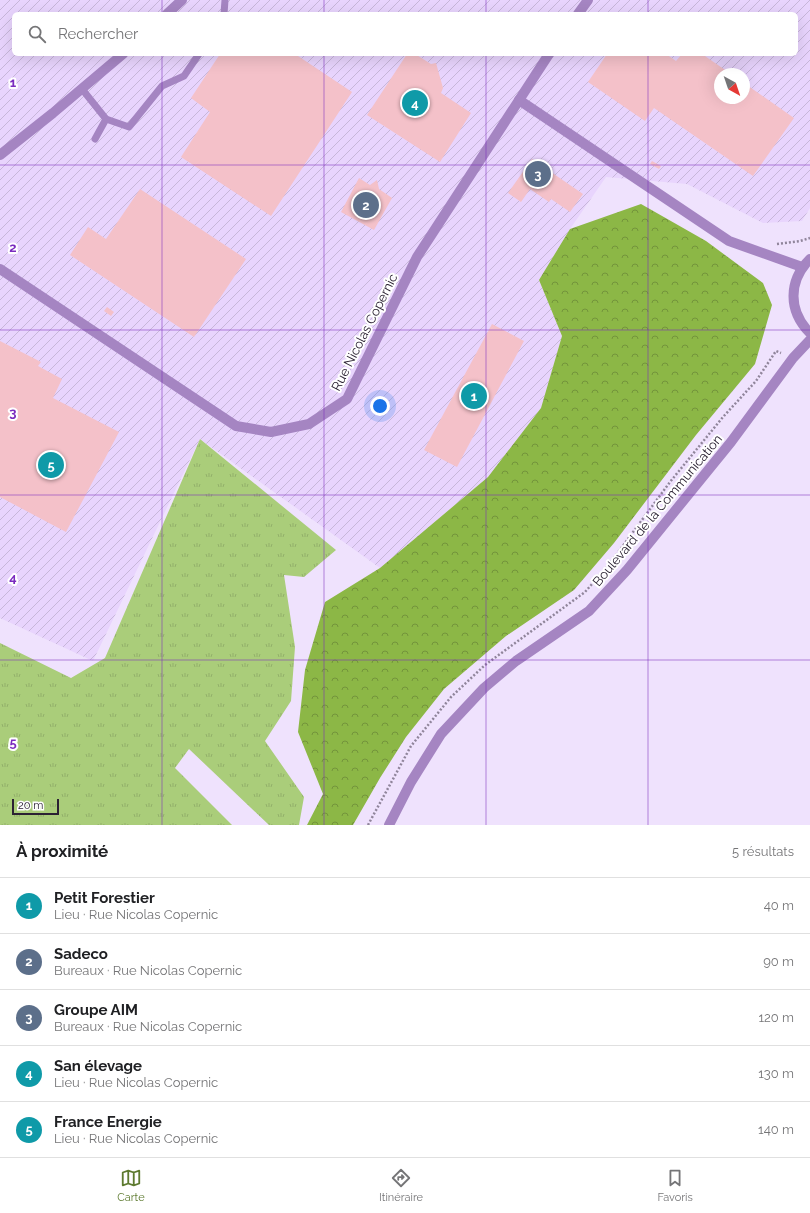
<!DOCTYPE html>
<html lang="fr">
<head>
<meta charset="utf-8">
<style>
	body { margin:0; font-family:Raleway,sans-serif; background:#f2f2f2; color:#202124 }
	.compass { position:absolute; left:714px; top:68px; width:36px; height:36px; border-radius:50%; background:#fff; box-shadow:0 4px 16px #0002; rotate:140deg }
	.scale { position:absolute; left:12px; bottom:10px; width:47px; box-sizing:border-box; padding-left:4px; border:2px solid #2b2233; border-top:0; font-size:11px; line-height:14px; white-space:nowrap; color:#2b2233; -webkit-text-stroke:3px #fff; paint-order:stroke }
	.you { position:absolute; left:380px; top:406px; width:14px; height:14px; margin:-10px; border:3px solid #fff; border-radius:50%; background:#1a73e8; box-shadow:0 0 0 6px #1a73e833 }
	.badge { display:grid; place-items:center; width:26px; height:26px; border-radius:50%; background:#5d7a2f; color:#fff; font-size:13px; font-weight:700 }
	.pin { position:absolute; translate:-50% -50%; border:2px solid #fff; box-shadow:0 1px 4px #0006 }
	.list { margin:0; padding:0; list-style:none }
	h2 { display:flex; justify-content:space-between; align-items:center; height:52px; margin:0; padding:0 16px; font-size:17px }
	h2 small { font-size:13px; font-weight:400; color:#757577 }
	.list li { display:grid; grid-template-columns:26px 1fr auto; gap:12px; align-items:center; box-sizing:border-box; height:56px; padding:0 16px; border-top:1px solid #e0e0e0 }
	.list b { display:block; font-size:15px; white-space:nowrap }
	.list p { margin:0; font-size:13px; white-space:nowrap; color:#757577 }
	.list em { font-size:13px; font-style:normal; color:#757577 }
	.icon { flex:none; width:22px; height:22px; fill:none; stroke:currentColor; stroke-width:2; stroke-linecap:round; stroke-linejoin:round }
	.map { position:relative; flex:none; width:810px; height:825px; overflow:hidden }
	.search { position:absolute; background:#fff; box-shadow:0 4px 16px #0002; left:12px; right:12px; top:12px; height:44px; display:flex; align-items:center; gap:10px; box-sizing:border-box; padding:0 14px; border-radius:6px; color:#757577; font-size:15px }
	.sheet { height:332px; background:#fff }
	nav { display:flex; justify-content:space-around; align-items:center; box-sizing:border-box; height:56px; border-top:1px solid #e0e0e0; background:#fff; font-size:11px; color:#757577 }
	nav a { display:grid; justify-items:center; gap:2px }
	nav .on { color:#5d7a2f }
	.map>svg:first-child { display:block }
	.industrial { fill:url(#industrial-furrows); fill-rule:evenodd }
	.grass { fill:url(#grass-tufts) }
	.forest { fill:url(#forest-crowns) }
	.building { fill:#f4c1c9 }
	.lines { fill:none; stroke-linecap:round; stroke-linejoin:round }
	.path { stroke:#90859b; stroke-width:2.5; stroke-dasharray:2 2; stroke-linecap:butt }
	.service { stroke:#a585c2; stroke-width:7 }
	.minor { stroke:#a585c2; stroke-width:10 }
	.tertiary { stroke:#a585c2; stroke-width:10 }
	.grid { fill:none; stroke:#7b2cbf; stroke-width:1; stroke-opacity:0.55 }
	.labels { text-anchor:middle; stroke-width:4; stroke-linejoin:round; paint-order:stroke }
	.street-label { font-size:13px; fill:#2b2233; stroke:#fff }
	.grid-label { font-size:13px; text-anchor:middle; font-weight:bold; fill:#7b2cbf; stroke:#fff; stroke-width:4; stroke-linejoin:round; paint-order:stroke }
</style>
</head>
<body>
<div class="map">
<svg width="810" height="825" viewBox="0 0 810 825">
	<defs>
		<pattern id="industrial-furrows" width="10" height="10" patternUnits="userSpaceOnUse"><rect width="10" height="10" fill="#e8d4fd"/><path d="M-1 1l2-2M0 10L10 0M9 11l2-2" fill="none" stroke="#c7b6d9"/></pattern>
		<pattern id="grass-tufts" width="24" height="20" patternUnits="userSpaceOnUse"><rect width="24" height="20" fill="#aacd7a"/><path d="M3 7l-1-3M5 7V3M7 7l1-3M15 17l-1-3M17 17v-4M19 17l1-3" fill="none" stroke="#92b06a"/></pattern>
		<pattern id="forest-crowns" width="20" height="18" patternUnits="userSpaceOnUse"><rect width="20" height="18" fill="#8cb746"/><path d="M2 6a3 3 0 1 1 6 0M12 15a3 3 0 1 1 6 0" fill="none" stroke="#73943b"/></pattern>
	</defs>
	<rect width="100%" height="100%" fill="#efe2fd"/>
	<path class="industrial" d="M0 0H810V208L802 221 763 223 687 184 606 177 570 229 539 280 562 336 541 408 488 477 380 568 200 439 93 661 0 618ZM14 14H796V54H14ZM720 74H744V98H720Z"/>
	<path class="grass" d="M200 439 336 550 304 577 284 575 295 647 291 701 265 741 304 797 299 825H269L189 749 175 768 232 825H0V643L71 678 105 658Z"/>
	<path class="forest" d="M641 204 706 241 763 283 772 305 755 364 696 435 614 543 574 590 506 636 444 689 406 737 380 778 353 825H307L323 794 298 732 305 670 325 602 380 568 488 477 541 408 562 336 539 280 570 229Z"/>
	<g class="building">
		<path d="M220 54H295L352 92 271 216 181 157 210 112 191 98Z"/>
		<path d="M407 54H415L431 64 436 63 443 88 441 93 471 113 440 162 367 115Z"/>
		<path d="M607 54H666L676 61 682 54H702L731 74H720V98H744V83L794 118 753 176 654 108 645 121 588 82Z"/>
		<path d="M532 159 583 194 570 212 551 199 549 202 530 189 521 202 508 193Z"/>
		<path d="M652 161 661 166 659 169 650 164Z"/>
		<path d="M359 178 370 185 377 180 379 189 392 198 374 230 341 212Z"/>
		<path d="M140 189 246 259 194 337 70 255 88 227 106 239Z"/>
		<path d="M107 307 114 312 111 316 104 311Z"/>
		<path d="M492 324 524 341 457 467 424 450Z"/>
		<path d="M0 341 41 362 38 366 62 379 53 398 119 432 66 532 0 497Z"/>
	</g>
	<g class="lines">
		<g class="path">
			<path d="M777 244 800 241 810 238"/>
			<path d="M368 825 411 746 451 697 485 665 585 592 608 566 670 482 723 417 756 381 776 351 781 353"/>
		</g>
		<g class="service">
			<path d="M224 14 225 0"/>
			<path d="M82 89 106 119 129 127 162 86 184 76 199 54"/>
			<path d="M95 139 106 119"/>
		</g>
		<g class="minor">
			<path d="M167 14 182 0"/>
			<path d="M578 14 588 0"/>
			<path d="M519 100 729 241 802 267"/>
			<path d="M0 155 53 113 123 54"/>
			<path d="M0 269 236 426 271 432 309 424 347 399 417 257 549 54"/>
			<path d="M389 825 411 782 441 734 484 688 516 661 589 611 627 570 731 442 793 358 810 340"/>
		</g>
		<path class="tertiary" d="M810 259C788 281 788 311 810 333"/>
	</g>
	<path class="grid" d="M162 0V14M324 0V14M486 0V14M648 0V14M162 54V825M324 54V825M486 54V825M648 54V825M0 165H810M0 330H810M0 495H810M0 660H810"/>
	<g class="labels">
		<g class="street-label">
			<text transform="translate(364 332) rotate(-63)" y="5">Rue Nicolas Copernic</text>
			<text transform="translate(657 510) rotate(-50)" y="5">Boulevard de la Communication</text>
		</g>
	</g>
	<g class="grid-label">
		<text x="13" y="87">1</text>
		<text x="13" y="252">2</text>
		<text x="13" y="417">3</text>
		<text x="13" y="582">4</text>
		<text x="13" y="747">5</text>
	</g>
</svg>
<svg class="compass" viewBox="-18 -18 36 36"><path d="M0-13l5 13h-10z" fill="#e53935"/><path d="M0 13l5-13h-10z" fill="#757577"/></svg>
<div class="scale">20 m</div>
<div class="you"></div>
<div class="pin badge" style="left:474px;top:396px;background:#0f9aa8">1</div>
<div class="pin badge" style="left:366px;top:205px;background:#5c6f8a">2</div>
<div class="pin badge" style="left:538px;top:174px;background:#5c6f8a">3</div>
<div class="pin badge" style="left:415px;top:103px;background:#0f9aa8">4</div>
<div class="pin badge" style="left:51px;top:465px;background:#0f9aa8">5</div>
<div class="search"><svg class="icon" aria-label="search" viewBox="0 0 24 24"><circle cx="10" cy="10" r="6"/><path d="M15 15l6 6"/></svg>Rechercher</div>
</div>
<section class="sheet">
<h2>À proximité<small>5 résultats</small></h2>
<ul class="list">
<li><span class="badge" style="background:#0f9aa8">1</span><div><b>Petit Forestier</b><p>Lieu · Rue Nicolas Copernic</p></div><em>40 m</em></li>
<li><span class="badge" style="background:#5c6f8a">2</span><div><b>Sadeco</b><p>Bureaux · Rue Nicolas Copernic</p></div><em>90 m</em></li>
<li><span class="badge" style="background:#5c6f8a">3</span><div><b>Groupe AIM</b><p>Bureaux · Rue Nicolas Copernic</p></div><em>120 m</em></li>
<li><span class="badge" style="background:#0f9aa8">4</span><div><b>San élevage</b><p>Lieu · Rue Nicolas Copernic</p></div><em>130 m</em></li>
<li><span class="badge" style="background:#0f9aa8">5</span><div><b>France Energie</b><p>Lieu · Rue Nicolas Copernic</p></div><em>140 m</em></li>
</ul>
</section>
<nav>
<a class="on"><svg class="icon" aria-label="map" viewBox="0 0 24 24"><path d="M3 6l6-2 6 2 6-2v14l-6 2-6-2-6 2zM9 4v14M15 6v14"/></svg>Carte</a>
<a><svg class="icon" aria-label="directions" viewBox="0 0 24 24"><path d="M12 3l9 9-9 9-9-9zM9 14v-3h6M13 9l2 2-2 2"/></svg>Itinéraire</a>
<a><svg class="icon" aria-label="saved" viewBox="0 0 24 24"><path d="M7 4h10v16l-5-4-5 4z"/></svg>Favoris</a>
</nav>
</body>
</html>
